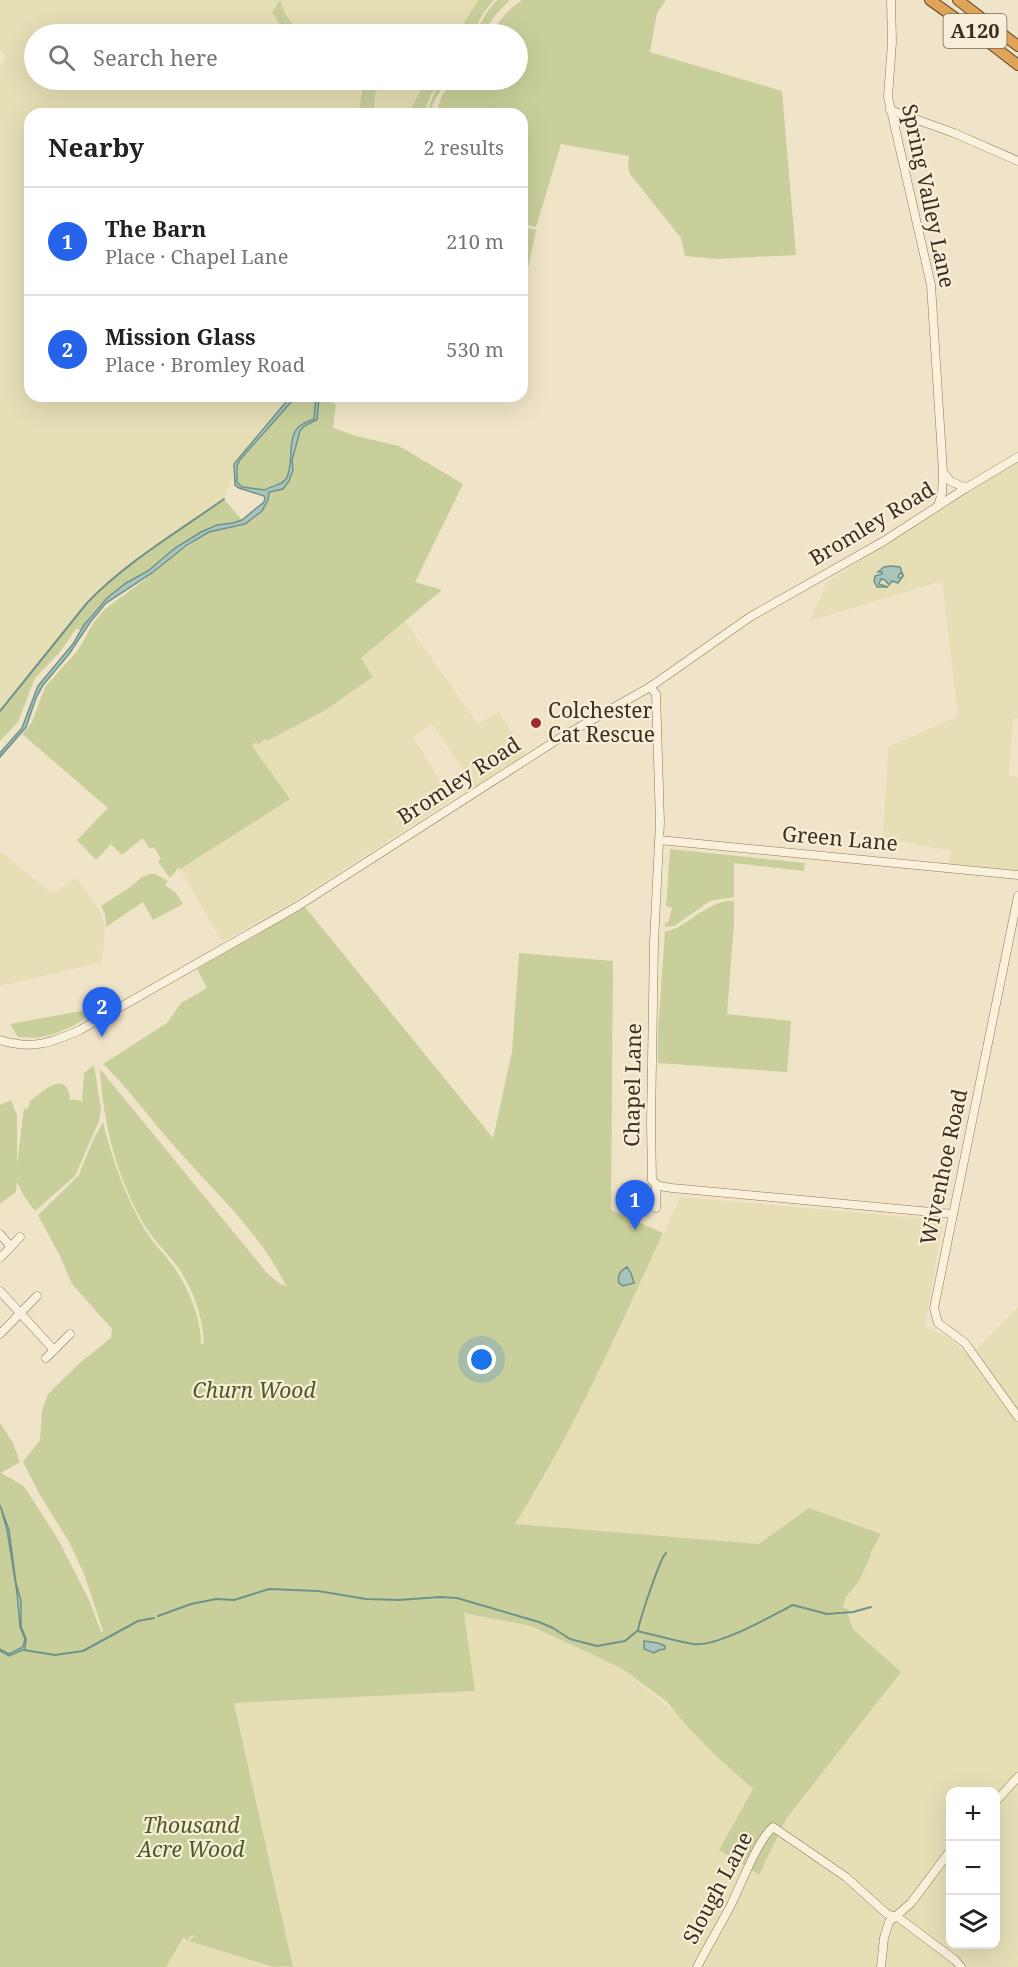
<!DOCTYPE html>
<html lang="en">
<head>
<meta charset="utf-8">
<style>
	body { margin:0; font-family:"Noto Serif",serif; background:#f6f6f6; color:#222 }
	.controls { position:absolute; right:18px; bottom:18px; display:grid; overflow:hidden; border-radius:12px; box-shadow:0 6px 24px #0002 }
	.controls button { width:54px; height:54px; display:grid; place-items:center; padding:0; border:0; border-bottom:2px solid #e0e0e0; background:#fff; color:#222; font:30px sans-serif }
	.you { position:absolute; left:482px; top:1360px; width:21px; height:21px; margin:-15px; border:4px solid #fff; border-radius:50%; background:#1a73e8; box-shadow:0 0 0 9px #1a73e833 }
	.badge { display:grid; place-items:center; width:39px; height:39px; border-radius:50%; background:#2563eb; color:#fff; font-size:20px; font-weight:700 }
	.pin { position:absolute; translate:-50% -50px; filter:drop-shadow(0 2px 3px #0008) }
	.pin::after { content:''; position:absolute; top:32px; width:21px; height:18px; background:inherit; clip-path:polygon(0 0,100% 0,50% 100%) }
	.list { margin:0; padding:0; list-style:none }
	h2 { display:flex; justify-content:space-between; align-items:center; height:78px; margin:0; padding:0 24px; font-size:26px }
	h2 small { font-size:20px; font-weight:400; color:#767676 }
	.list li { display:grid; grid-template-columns:39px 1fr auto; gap:18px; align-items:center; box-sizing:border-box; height:108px; padding:0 24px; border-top:2px solid #e0e0e0 }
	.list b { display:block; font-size:22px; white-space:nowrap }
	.list p { margin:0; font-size:20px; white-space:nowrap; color:#767676 }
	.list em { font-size:20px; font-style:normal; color:#767676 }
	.icon { flex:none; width:33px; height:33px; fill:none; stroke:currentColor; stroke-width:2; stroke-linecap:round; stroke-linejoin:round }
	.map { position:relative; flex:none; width:1018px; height:1967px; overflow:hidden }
	.search { position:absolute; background:#fff; box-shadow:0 6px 24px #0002; left:24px; top:24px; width:504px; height:66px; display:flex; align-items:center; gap:15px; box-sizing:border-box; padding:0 21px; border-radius:33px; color:#767676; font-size:22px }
	.panel { position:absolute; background:#fff; box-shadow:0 6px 24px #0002; left:24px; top:108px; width:504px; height:294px; border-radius:18px }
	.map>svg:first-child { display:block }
	.farmland { fill:#e6deb5; fill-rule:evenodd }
	.green { fill:#c9cf9b }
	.water { fill:#a9c4bc; stroke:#6f938a; stroke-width:1.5 }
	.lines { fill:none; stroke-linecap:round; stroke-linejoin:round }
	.stream { stroke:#6f938a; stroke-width:2 }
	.minor-casing { stroke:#8d765c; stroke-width:9 }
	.highway-casing { stroke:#5b4430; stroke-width:12 }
	.minor { stroke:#faf1dc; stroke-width:8 }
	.highway { stroke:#e0a458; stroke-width:10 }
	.poi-dot { fill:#9e2a2b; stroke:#f7eed8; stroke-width:2 }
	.labels { text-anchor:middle; stroke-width:4.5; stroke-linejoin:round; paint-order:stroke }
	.shield { fill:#f7eed8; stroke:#756857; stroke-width:1.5 }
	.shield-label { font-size:20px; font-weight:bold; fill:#3d2e20 }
	.street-label { font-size:21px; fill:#3d2e20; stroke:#f7eed8 }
	.poi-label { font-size:21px; fill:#3d2e20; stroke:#f7eed8; text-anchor:start }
	.park-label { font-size:21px; font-style:italic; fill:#4d5a26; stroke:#f7eed8 }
</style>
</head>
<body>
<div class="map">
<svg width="1018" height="1967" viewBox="0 0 1018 1967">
	<rect width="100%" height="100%" fill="#f0e4c8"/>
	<g class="farmland">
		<path d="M0 0H480L458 34H308L292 25 280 1 273 13 282 27 298 34H34V80H349L365 98 359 114H30V396H294L240 460 224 499 123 571 87 603 0 711V65L6 56 0 51Z"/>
		<path d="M366 80H426L408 114H375L377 91Z"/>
		<path d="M1018 457V719H1013L1009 776 1018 777V875L948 868 951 851 883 838 888 747 958 716 942 581 809 621 828 581 955 501 966 488Z"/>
		<path d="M405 621 478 724 499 712 526 755 475 787 432 724 413 737 452 799 295 901 222 942 180 869 289 799 252 746 256 742 265 739 267 741 324 711 373 677 361 658Z"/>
		<path d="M0 851 53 894 76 877 99 909 104 922 105 930 102 962 0 986Z"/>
		<path d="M680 1197 943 1220 925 1327 949 1338 969 1356 1018 1307V1967H293L234 1702 474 1691 464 1613 531 1626 621 1668 675 1712 753 1790 719 1850 753 1873 786 1819 898 1670 869 1644 857 1637 853 1629 848 1609 842 1607 881 1534 761 1549 514 1524 541 1482 615 1340ZM950 1792H996V1944H950Z"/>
		<path d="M187 1934 288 1967H166Z"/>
	</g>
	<g class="green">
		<path d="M280 0C286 17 292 28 309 34 300 34 287 33 280 25 277 21 276 17 272 13Z"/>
		<path d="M478 0H494L484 12 472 34H457Z"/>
		<path d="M497 0H510L498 12 481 34H474L487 12Z"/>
		<path d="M522 0H666L657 13 650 52 782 91 796 255 717 259 685 256 681 238 630 174 628 166 629 156 561 144 536 227 522 223V114H436L442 95 455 80H518V34H489L509 10Z"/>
		<path d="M351 80H367L376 88 374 114H359L362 91Z"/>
		<path d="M426 80H441L431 95 423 114H408Z"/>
		<path d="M444 80H447L433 103 431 114H426L435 91Z"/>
		<path d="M522 227 536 230 522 297Z"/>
		<path d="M294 396H316L315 416 313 420 304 424 296 432 290 451 289 474 285 481 270 487 266 490 242 487 237 482 238 464 260 439Z"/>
		<path d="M319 396H333V403L336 404 333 428 356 436 399 446 463 484 415 582 442 590 361 658 373 677 324 711 267 741 265 739 259 744 256 742 252 746 290 799 180 869 178 868 170 878 158 862 161 859 154 847 150 849 143 838 122 855 111 844 96 860 77 840 108 808 22 734 32 722 45 687 78 650 94 622 105 609 143 581 175 555 209 532 241 526 262 511 269 492 283 489 292 466V460L300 431 304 426 316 422Z"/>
		<path d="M224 499 242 520C231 525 220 523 210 527 187 538 170 554 150 570 143 576 133 579 125 584 107 595 92 611 81 630L76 629 60 652 35 678 18 722 0 741V711L87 603 123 571Z"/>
		<path d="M670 849 805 863 804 871 734 863V897L710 901 674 926 665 927V922L668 923 672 908 666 906Z"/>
		<path d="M150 874H155L168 881 165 885 176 893 183 904 153 920 143 902 106 927 105 914 101 906 129 888 142 877Z"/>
		<path d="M726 901H734V924L727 1014 791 1021 787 1072 658 1063V1030L665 931C682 931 703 905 726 901Z"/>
		<path d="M305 907 493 1138 512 1052 519 953 613 961 611 1210 663 1233C618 1332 573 1432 515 1524L759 1544 809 1508 881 1534 870 1554 871 1555 859 1581 846 1597 843 1607 849 1610 848 1613 853 1629 901 1672 786 1819 759 1875 719 1850 753 1789 714 1754 687 1726 667 1702 621 1668 531 1626 464 1613 475 1691 234 1703 293 1967 284 1966 274 1967 189 1941 194 1936 191 1935 187 1941 184 1937 166 1967H0V1423L13 1443 20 1462 1 1473 24 1486 59 1541 90 1602 101 1632 103 1631 84 1574 69 1542 40 1495 23 1462 40 1440 42 1411 48 1394 82 1361 111 1338 112 1329 72 1284 60 1256 38 1215 79 1175 92 1142 103 1122C112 1159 125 1196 145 1230 152 1242 162 1251 170 1262 187 1284 201 1316 201 1344L204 1343C203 1316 191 1283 174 1262 164 1250 153 1239 145 1226 117 1179 103 1124 100 1069L267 1273 280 1284 286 1286C263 1236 211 1188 175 1147 150 1119 129 1089 103 1064L167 1023 181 1003 207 988 197 969Z"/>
		<path d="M92 1009 95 1016 86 1018 73 1026 54 1034 37 1038 18 1037 10 1024Z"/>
		<path d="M94 1065 101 1108 99 1121 75 1176 35 1211 24 1196 17 1182 16 1192 0 1204V1105L11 1100 17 1115V1164L24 1108 27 1110 30 1103H28C41 1093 65 1068 70 1097L69 1100H78L82 1102 84 1073Z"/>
	</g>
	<g class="water">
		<path d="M291 396H294L291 402 240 460 237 466V482L242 487 265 490C272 485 281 486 286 479 295 466 285 436 301 425 305 422 310 421 314 419L316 396H319L317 420 304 426 300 431 292 460 293 470 289 481 283 489 269 492 268 500 262 511 245 524 209 532 187 545 152 573 106 603 91 621 69 654 43 685 36 698 26 727 0 757V753L22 728 38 686 73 644 84 625 107 598 126 583 148 571 175 548 201 532 217 525 233 523 242 520 264 502 265 498 264 496 239 488 235 485 234 464Z"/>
		<path d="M891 566 900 567 903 575 900 573 898 577 900 578 903 576 898 583 892 581 889 585 885 580 881 579 879 584 888 587H877L874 581 875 576 882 574V572H878L884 567Z"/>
		<path d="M627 1267 631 1273 634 1283 623 1286 619 1283C617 1275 620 1271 627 1267Z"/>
		<path d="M0 1505 9 1530 16 1583 21 1601V1626L26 1639 25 1649 9 1656 0 1651V1649L9 1654 23 1647 25 1639 20 1627 17 1593 7 1530Z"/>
		<path d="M644 1641 658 1643 665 1646V1649L659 1650 654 1653 644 1649Z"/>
	</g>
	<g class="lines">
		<g class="stream">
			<path d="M0 711 87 603C125 563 179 531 224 499"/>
			<path d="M158 1616 191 1604 216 1599 234 1600 269 1589 318 1591 366 1599 399 1600 440 1597 457 1598 539 1622 553 1628 570 1639 597 1646 625 1641 637 1631C656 1635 674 1641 693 1644 716 1648 771 1616 793 1605L827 1614 853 1612 871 1607"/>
			<path d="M638 1630C640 1619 660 1558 666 1553"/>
			<path d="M24 1650 55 1655 83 1651 138 1621 154 1618"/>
		</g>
		<g class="minor-casing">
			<g id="minor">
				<path d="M891 0 892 42 888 97 931 285 943 472 950 481 966 488"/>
				<path d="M890 110 954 133 1018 161"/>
				<path d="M938 506 942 493 943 473"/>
				<path d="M650 687 656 694 660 822 654 942 651 1122 652 1181 659 1186 672 1188 953 1214"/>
				<path d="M659 840 1018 875"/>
				<path d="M1018 896 934 1308 938 1323 965 1343 1018 1417"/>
				<path d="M0 1040C32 1050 51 1043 80 1030L298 906 560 738 650 687 750 617 884 541 966 488 1018 457"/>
				<path d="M656 1185V1208"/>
				<path d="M0 1234 11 1247"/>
				<path d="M0 1258 20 1237"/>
				<path d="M0 1291 54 1350 70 1334"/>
				<path d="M0 1334 37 1296"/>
				<path d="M46 1358 54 1350"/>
				<path d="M996 1801 1018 1777"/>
				<path d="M697 1967C708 1946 720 1926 731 1905 741 1885 757 1841 773 1827L846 1877 887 1914 899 1918 955 1960 961 1967"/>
				<path d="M881 1967 884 1938 889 1922 911 1903 950 1851"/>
			</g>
		</g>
		<g class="highway-casing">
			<g id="highway">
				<path d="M930 0 978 34 1018 65"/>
				<path d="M958 0 1018 46"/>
			</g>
		</g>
		<use href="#minor" class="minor"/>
		<use href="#highway" class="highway"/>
	</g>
	<circle class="poi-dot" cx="536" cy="723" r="6"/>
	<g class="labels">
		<rect class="shield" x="943.5" y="14" width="63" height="34" rx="4.5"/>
		<g class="shield-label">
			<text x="975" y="38">A120</text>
		</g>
		<g class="street-label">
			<text transform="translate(928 196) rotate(78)" y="7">Spring Valley Lane</text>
			<text transform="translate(872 524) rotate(-31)" y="7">Bromley Road</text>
			<text transform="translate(459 781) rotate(-33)" y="7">Bromley Road</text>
			<text transform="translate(840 839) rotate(5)" y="7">Green Lane</text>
			<text transform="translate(633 1085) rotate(-89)" y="7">Chapel Lane</text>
			<text transform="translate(944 1167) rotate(-78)" y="7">Wivenhoe Road</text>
			<text transform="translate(718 1888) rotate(-62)" y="7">Slough Lane</text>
		</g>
		<g class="poi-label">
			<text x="548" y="718">Colchester<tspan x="548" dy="24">Cat Rescue</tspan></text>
		</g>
		<g class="park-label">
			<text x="254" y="1398">Churn Wood</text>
			<text x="191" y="1833">Thousand<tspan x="191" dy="24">Acre Wood</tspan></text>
		</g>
	</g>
</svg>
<div class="controls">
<button>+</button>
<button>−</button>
<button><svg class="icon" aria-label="layers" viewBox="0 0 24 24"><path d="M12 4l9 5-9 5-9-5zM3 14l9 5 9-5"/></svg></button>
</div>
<div class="you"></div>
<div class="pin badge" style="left:635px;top:1230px">1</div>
<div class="pin badge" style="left:102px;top:1037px">2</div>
<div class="search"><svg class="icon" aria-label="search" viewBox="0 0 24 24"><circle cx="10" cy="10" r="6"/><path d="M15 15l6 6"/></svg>Search here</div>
<section class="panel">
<h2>Nearby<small>2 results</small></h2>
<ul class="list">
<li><span class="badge">1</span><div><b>The Barn</b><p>Place · Chapel Lane</p></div><em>210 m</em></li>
<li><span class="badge">2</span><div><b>Mission Glass</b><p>Place · Bromley Road</p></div><em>530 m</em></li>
</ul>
</section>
</div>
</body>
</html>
